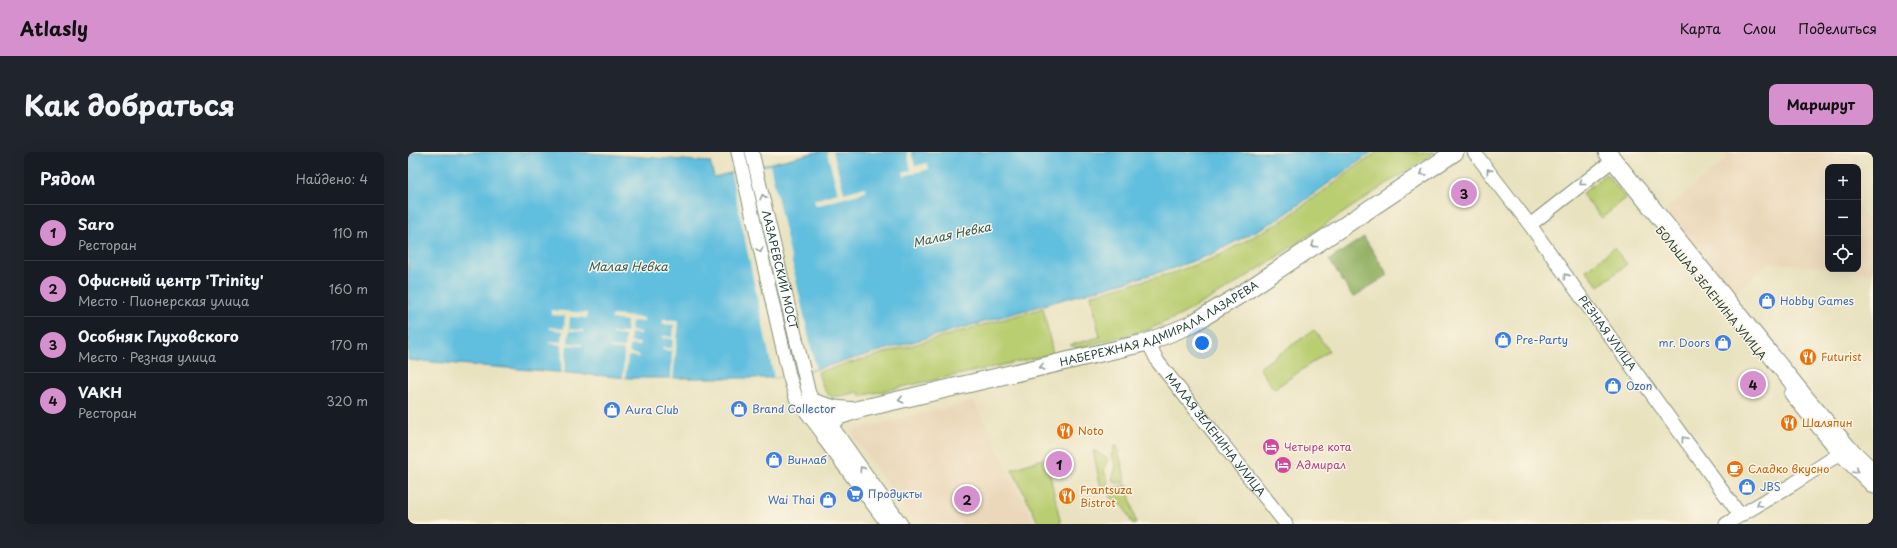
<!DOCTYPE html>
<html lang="ru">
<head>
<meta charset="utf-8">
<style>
	body { margin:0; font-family:"Playpen Sans",sans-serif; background:#20242c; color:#f1f3f6 }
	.controls { position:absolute; right:12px; top:12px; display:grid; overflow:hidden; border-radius:8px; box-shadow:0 4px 16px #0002 }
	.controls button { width:36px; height:36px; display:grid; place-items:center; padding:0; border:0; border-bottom:1px solid #363941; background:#171b24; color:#f1f3f6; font:20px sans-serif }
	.you { position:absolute; left:794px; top:191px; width:14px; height:14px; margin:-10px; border:3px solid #fff; border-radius:50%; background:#1a73e8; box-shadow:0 0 0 6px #1a73e833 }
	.badge { display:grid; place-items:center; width:26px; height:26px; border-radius:50%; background:#d690ce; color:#111; font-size:13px; font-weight:700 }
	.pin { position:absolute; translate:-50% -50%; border:2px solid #fff; box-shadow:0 1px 4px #0006 }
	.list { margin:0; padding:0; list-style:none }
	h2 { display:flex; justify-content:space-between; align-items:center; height:52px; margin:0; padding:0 16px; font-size:17px }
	h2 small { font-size:13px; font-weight:400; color:#9ea1a6 }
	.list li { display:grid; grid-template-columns:26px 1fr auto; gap:12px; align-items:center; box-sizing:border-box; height:56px; padding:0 16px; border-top:1px solid #363941 }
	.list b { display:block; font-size:15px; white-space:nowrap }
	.list p { margin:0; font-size:13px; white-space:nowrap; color:#9ea1a6 }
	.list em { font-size:13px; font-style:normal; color:#9ea1a6 }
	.icon { flex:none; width:22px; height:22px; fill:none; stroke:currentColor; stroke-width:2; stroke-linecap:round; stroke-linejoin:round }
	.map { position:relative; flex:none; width:1465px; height:372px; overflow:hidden; border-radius:8px }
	header { display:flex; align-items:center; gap:24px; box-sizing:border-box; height:56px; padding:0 20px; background:#d690ce; color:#111 }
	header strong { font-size:19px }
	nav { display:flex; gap:22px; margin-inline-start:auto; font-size:14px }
	.intro { display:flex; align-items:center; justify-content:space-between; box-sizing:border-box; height:96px; padding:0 24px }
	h1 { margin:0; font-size:28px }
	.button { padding:10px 18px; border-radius:8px; background:#d690ce; color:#111; font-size:14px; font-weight:700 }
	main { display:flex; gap:24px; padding:0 24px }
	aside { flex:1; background:#171b24; border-radius:8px; box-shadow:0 4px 16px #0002 }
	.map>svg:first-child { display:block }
	.built { fill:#ebd8ba }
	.green { fill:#b9cd71; stroke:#6c8552 }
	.forest { fill:#92b063; stroke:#58764c }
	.water { fill:#60bede; stroke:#407e89 }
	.pier { fill:#e9e2bf }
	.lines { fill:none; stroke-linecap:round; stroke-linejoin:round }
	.minor-casing { stroke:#84907a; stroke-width:15 }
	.major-casing { stroke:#84907a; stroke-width:19 }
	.minor { stroke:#fff; stroke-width:13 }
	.major { stroke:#fff; stroke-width:17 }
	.oneway { stroke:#8f9e9a }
	.labels { text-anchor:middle; stroke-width:3; stroke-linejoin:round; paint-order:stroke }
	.street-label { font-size:11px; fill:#1f3d34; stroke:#fcf5e5 }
	.shop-label { font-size:11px; fill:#366cbe; stroke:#fcf5e5; text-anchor:start }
	.food-label { font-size:11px; fill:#c56008; stroke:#fcf5e5; text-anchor:start }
	.hotel-label { font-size:11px; fill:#b23c85; stroke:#fcf5e5; text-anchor:start }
	.water-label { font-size:12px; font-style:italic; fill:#2f5d5e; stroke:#fcf5e5 }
</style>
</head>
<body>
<header>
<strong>Atlasly</strong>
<nav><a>Карта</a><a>Слои</a><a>Поделиться</a></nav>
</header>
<div class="intro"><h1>Как добраться</h1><a class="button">Маршрут</a></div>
<main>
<aside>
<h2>Рядом<small>Найдено: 4</small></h2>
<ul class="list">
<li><span class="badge">1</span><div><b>Saro</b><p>Ресторан</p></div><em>110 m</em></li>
<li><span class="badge">2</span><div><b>Офисный центр 'Trinity'</b><p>Место · Пионерская улица</p></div><em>160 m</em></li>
<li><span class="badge">3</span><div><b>Особняк Глуховского</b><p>Место · Резная улица</p></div><em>170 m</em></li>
<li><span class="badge">4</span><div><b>VAKH</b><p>Ресторан</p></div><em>320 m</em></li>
</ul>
</aside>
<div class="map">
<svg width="1465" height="372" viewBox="0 0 1465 372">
	<rect width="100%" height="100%" fill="#fcf5e5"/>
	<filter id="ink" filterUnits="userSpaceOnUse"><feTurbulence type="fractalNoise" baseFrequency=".025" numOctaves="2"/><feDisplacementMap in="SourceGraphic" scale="8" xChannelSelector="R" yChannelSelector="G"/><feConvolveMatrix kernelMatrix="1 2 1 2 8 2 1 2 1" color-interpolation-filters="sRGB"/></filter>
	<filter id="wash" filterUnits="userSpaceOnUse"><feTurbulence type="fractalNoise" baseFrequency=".012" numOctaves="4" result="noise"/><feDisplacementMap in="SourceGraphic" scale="16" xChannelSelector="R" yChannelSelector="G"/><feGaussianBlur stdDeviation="0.9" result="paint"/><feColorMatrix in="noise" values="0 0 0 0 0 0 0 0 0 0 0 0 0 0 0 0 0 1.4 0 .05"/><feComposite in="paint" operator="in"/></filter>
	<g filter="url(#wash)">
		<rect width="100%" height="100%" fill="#e9e2bf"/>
		<g class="built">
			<path d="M1319 0H1451L1449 15H1420V116L1362 110 1326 141 1257 58 1318 7Z"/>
			<path d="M1450 50 1457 67 1465 68V122L1425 117H1450Z"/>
			<path d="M566 249 627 372H509L446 285 449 277Z"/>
		</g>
		<g class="green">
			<path d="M969 0H1027L826 133 771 164 739 178 669 196 662 193 692 185 683 143 764 121 806 106 874 69Z"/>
			<path d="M1198 22 1218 46 1194 66 1174 42Z"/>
			<path d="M1206 96 1219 112 1191 134 1178 118Z"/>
			<path d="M635 156 645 202 452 244 451 240C422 246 419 251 410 220Z"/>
			<path d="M906 178 921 199 866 237 851 216Z"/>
			<path d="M706 294H709L718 330 708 331 704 327 708 314 703 304 705 300Z"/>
			<path d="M685 299H688L691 302 700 307 696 318 700 329 698 335 693 336Z"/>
			<path d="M638 306 653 372H631L604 317Z"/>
			<path d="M719 333 728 372 724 371 716 355 706 349 702 343 704 336Z"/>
		</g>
		<path class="forest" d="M956 85 980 123 945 145 921 108Z"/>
		<path class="water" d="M0 0H169L302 10 306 25 409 0H964L871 67 804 102 763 117 405 218 366 226H222L0 208Z"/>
		<g class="pier">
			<path d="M419 0H425L436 41 457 35 458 40 408 54 406 48 430 41Z"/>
			<path d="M499 0H503L507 14 519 11 521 17 496 24 495 20 503 18Z"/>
			<path d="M362 13 408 217 366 226 323 21Z"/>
			<path d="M143 158 179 161V166L162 165 161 177 175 178V180L161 179 160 191 174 192V194L159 193 156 222H153L154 193 141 191V189L154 190 155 179 142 177V175L156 177 157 164 143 163Z"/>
			<path d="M204 163 236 166V170L224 169 223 179 233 180V182L223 181 222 190 232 191 231 194 222 193 221 201 231 203V205L220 204 217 227H215L216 198 202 197 203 195 216 196 217 184 204 182V180L218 181 219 169 203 167Z"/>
			<path d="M255 168 271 169 265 228H263L264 199 254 198 255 196H264L265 187 255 186V184L265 185 266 173 254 172Z"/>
		</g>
	</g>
	<g filter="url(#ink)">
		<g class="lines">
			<g class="minor-casing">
				<g id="minor">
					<path d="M330 0 381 223 388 246 418 286"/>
					<path id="s1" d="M344 0 401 242 493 372"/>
					<path id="s2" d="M1066 0 1122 73 1176 149 1332 363"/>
					<path d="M1122 73 1205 8"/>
					<path id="s3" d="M740 190 750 210 878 372"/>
					<path d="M1383 242 1432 302 1465 335"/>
					<path d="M404 248 427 255 447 257"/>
					<path d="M1318 372 1385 332 1439 297"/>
				</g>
			</g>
			<g class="major-casing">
				<g id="major">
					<path d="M1199 0 1399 248 1440 296 1465 320"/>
					<path id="s4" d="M482 372 418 286 419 275 431 264 452 257 740 190 782 173 835 141 1047 0"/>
				</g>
			</g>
			<use href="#minor" class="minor"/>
			<use href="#major" class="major"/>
		</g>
		<defs><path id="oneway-chevron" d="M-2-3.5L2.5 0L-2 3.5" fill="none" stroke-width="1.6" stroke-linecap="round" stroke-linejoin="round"/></defs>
		<g class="oneway">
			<use href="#oneway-chevron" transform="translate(1081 19) rotate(-128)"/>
			<use href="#oneway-chevron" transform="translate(1015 21) rotate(147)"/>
			<use href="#oneway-chevron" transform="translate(1174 31) rotate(141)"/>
			<use href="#oneway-chevron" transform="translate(355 45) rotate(-103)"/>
			<use href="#oneway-chevron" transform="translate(906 93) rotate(146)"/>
			<use href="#oneway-chevron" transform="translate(352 98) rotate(77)"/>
			<use href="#oneway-chevron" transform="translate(1158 124) rotate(-125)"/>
			<use href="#oneway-chevron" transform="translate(634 215) rotate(167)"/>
			<use href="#oneway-chevron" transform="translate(493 248) rotate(167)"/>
			<use href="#oneway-chevron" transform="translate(1276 287) rotate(-126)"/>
			<use href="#oneway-chevron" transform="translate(454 317) rotate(-125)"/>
			<use href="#oneway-chevron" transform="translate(1448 319) rotate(44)"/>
			<use href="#oneway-chevron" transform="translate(1351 352) rotate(150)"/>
		</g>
	</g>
	<defs>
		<g id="shop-disc" transform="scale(0.9)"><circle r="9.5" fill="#3f7fe0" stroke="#fcf5e5"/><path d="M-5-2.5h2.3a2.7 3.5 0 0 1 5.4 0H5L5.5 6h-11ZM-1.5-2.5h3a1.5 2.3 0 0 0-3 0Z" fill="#fff"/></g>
		<g id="restaurant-disc" transform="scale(0.9)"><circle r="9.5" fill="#e8710a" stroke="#fcf5e5"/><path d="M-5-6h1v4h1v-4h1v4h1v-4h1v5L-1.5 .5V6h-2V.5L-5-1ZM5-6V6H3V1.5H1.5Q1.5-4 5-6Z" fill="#fff"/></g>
		<g id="hotel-disc" transform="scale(0.9)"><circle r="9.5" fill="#d1479c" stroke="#fcf5e5"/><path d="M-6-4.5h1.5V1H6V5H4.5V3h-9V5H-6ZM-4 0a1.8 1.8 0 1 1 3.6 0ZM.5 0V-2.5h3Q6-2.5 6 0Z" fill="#fff"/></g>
		<g id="cafe-disc" transform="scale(0.9)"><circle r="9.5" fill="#e8710a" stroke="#fcf5e5"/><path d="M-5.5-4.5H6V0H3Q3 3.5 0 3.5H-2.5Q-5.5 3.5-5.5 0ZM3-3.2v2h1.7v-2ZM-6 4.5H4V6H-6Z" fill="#fff"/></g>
		<g id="supermarket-disc" transform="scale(0.9)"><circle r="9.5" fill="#3f7fe0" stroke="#fcf5e5"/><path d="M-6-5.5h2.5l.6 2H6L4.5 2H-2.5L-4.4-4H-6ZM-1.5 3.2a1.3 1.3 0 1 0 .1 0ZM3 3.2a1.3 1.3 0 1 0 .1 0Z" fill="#fff"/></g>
	</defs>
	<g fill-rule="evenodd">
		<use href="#shop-disc" x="1359" y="149"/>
		<use href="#shop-disc" x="1095" y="188"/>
		<use href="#shop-disc" x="1315" y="191"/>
		<use href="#restaurant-disc" x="1400" y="205"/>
		<use href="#shop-disc" x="1205" y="234"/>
		<use href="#shop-disc" x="331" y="257"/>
		<use href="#shop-disc" x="204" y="258"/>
		<use href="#restaurant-disc" x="1381" y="271"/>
		<use href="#restaurant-disc" x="657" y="279"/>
		<use href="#hotel-disc" x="863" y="295"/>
		<use href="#shop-disc" x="366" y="308"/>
		<use href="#hotel-disc" x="875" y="313"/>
		<use href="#cafe-disc" x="1327" y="317"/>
		<use href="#shop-disc" x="1339" y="335"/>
		<use href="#supermarket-disc" x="447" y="342"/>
		<use href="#restaurant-disc" x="659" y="344"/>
		<use href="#shop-disc" x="420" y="348"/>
	</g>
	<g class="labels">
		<g class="street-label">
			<text dy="4" stroke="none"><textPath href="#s1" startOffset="121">ЛАЗАРЕВСКИЙ МОСТ</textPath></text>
			<text transform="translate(1303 141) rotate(51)" y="4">БОЛЬШАЯ ЗЕЛЕНИНА УЛИЦА</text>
			<text dy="4" stroke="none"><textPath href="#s4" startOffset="469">НАБЕРЕЖНАЯ АДМИРАЛА ЛАЗАРЕВА</textPath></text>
			<text dy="4" stroke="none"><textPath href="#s2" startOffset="225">РЕЗНАЯ УЛИЦА</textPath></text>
			<text dy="4" stroke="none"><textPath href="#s3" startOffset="115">МАЛАЯ ЗЕЛЕНИНА УЛИЦА</textPath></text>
		</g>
		<g class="shop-label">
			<text x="1372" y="153">Hobby Games</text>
			<text x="1108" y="192">Pre-Party</text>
			<text x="1302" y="195" text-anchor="end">mr. Doors</text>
			<text x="1218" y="238">Ozon</text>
			<text x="344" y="261">Brand Collector</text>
			<text x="217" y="262">Aura Club</text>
			<text x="379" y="312">Винлаб</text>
			<text x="1352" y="339">JBS</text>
			<text x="460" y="346">Продукты</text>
			<text x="407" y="352" text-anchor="end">Wai Thai</text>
		</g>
		<g class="food-label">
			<text x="1413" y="209">Futurist</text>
			<text x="1394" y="275">Шаляпин</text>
			<text x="670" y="283">Noto</text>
			<text x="1340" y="321">Сладко вкусно</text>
			<text x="672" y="342">Frantsuza<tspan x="672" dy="13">Bistrot</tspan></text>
		</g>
		<g class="hotel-label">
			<text x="876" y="299">Четыре кота</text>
			<text x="888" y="317">Адмирал</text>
		</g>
		<g class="water-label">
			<text transform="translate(544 83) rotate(-12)" y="4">Малая Невка</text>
			<text x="220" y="119">Малая Невка</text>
		</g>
	</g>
</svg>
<div class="controls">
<button>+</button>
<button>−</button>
<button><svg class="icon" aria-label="locate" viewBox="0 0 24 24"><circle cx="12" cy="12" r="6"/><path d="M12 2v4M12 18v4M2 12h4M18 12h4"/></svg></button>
</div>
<div class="you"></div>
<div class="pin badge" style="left:651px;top:312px">1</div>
<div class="pin badge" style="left:559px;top:347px">2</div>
<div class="pin badge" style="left:1056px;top:41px">3</div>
<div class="pin badge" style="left:1345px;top:232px">4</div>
</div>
</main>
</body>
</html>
